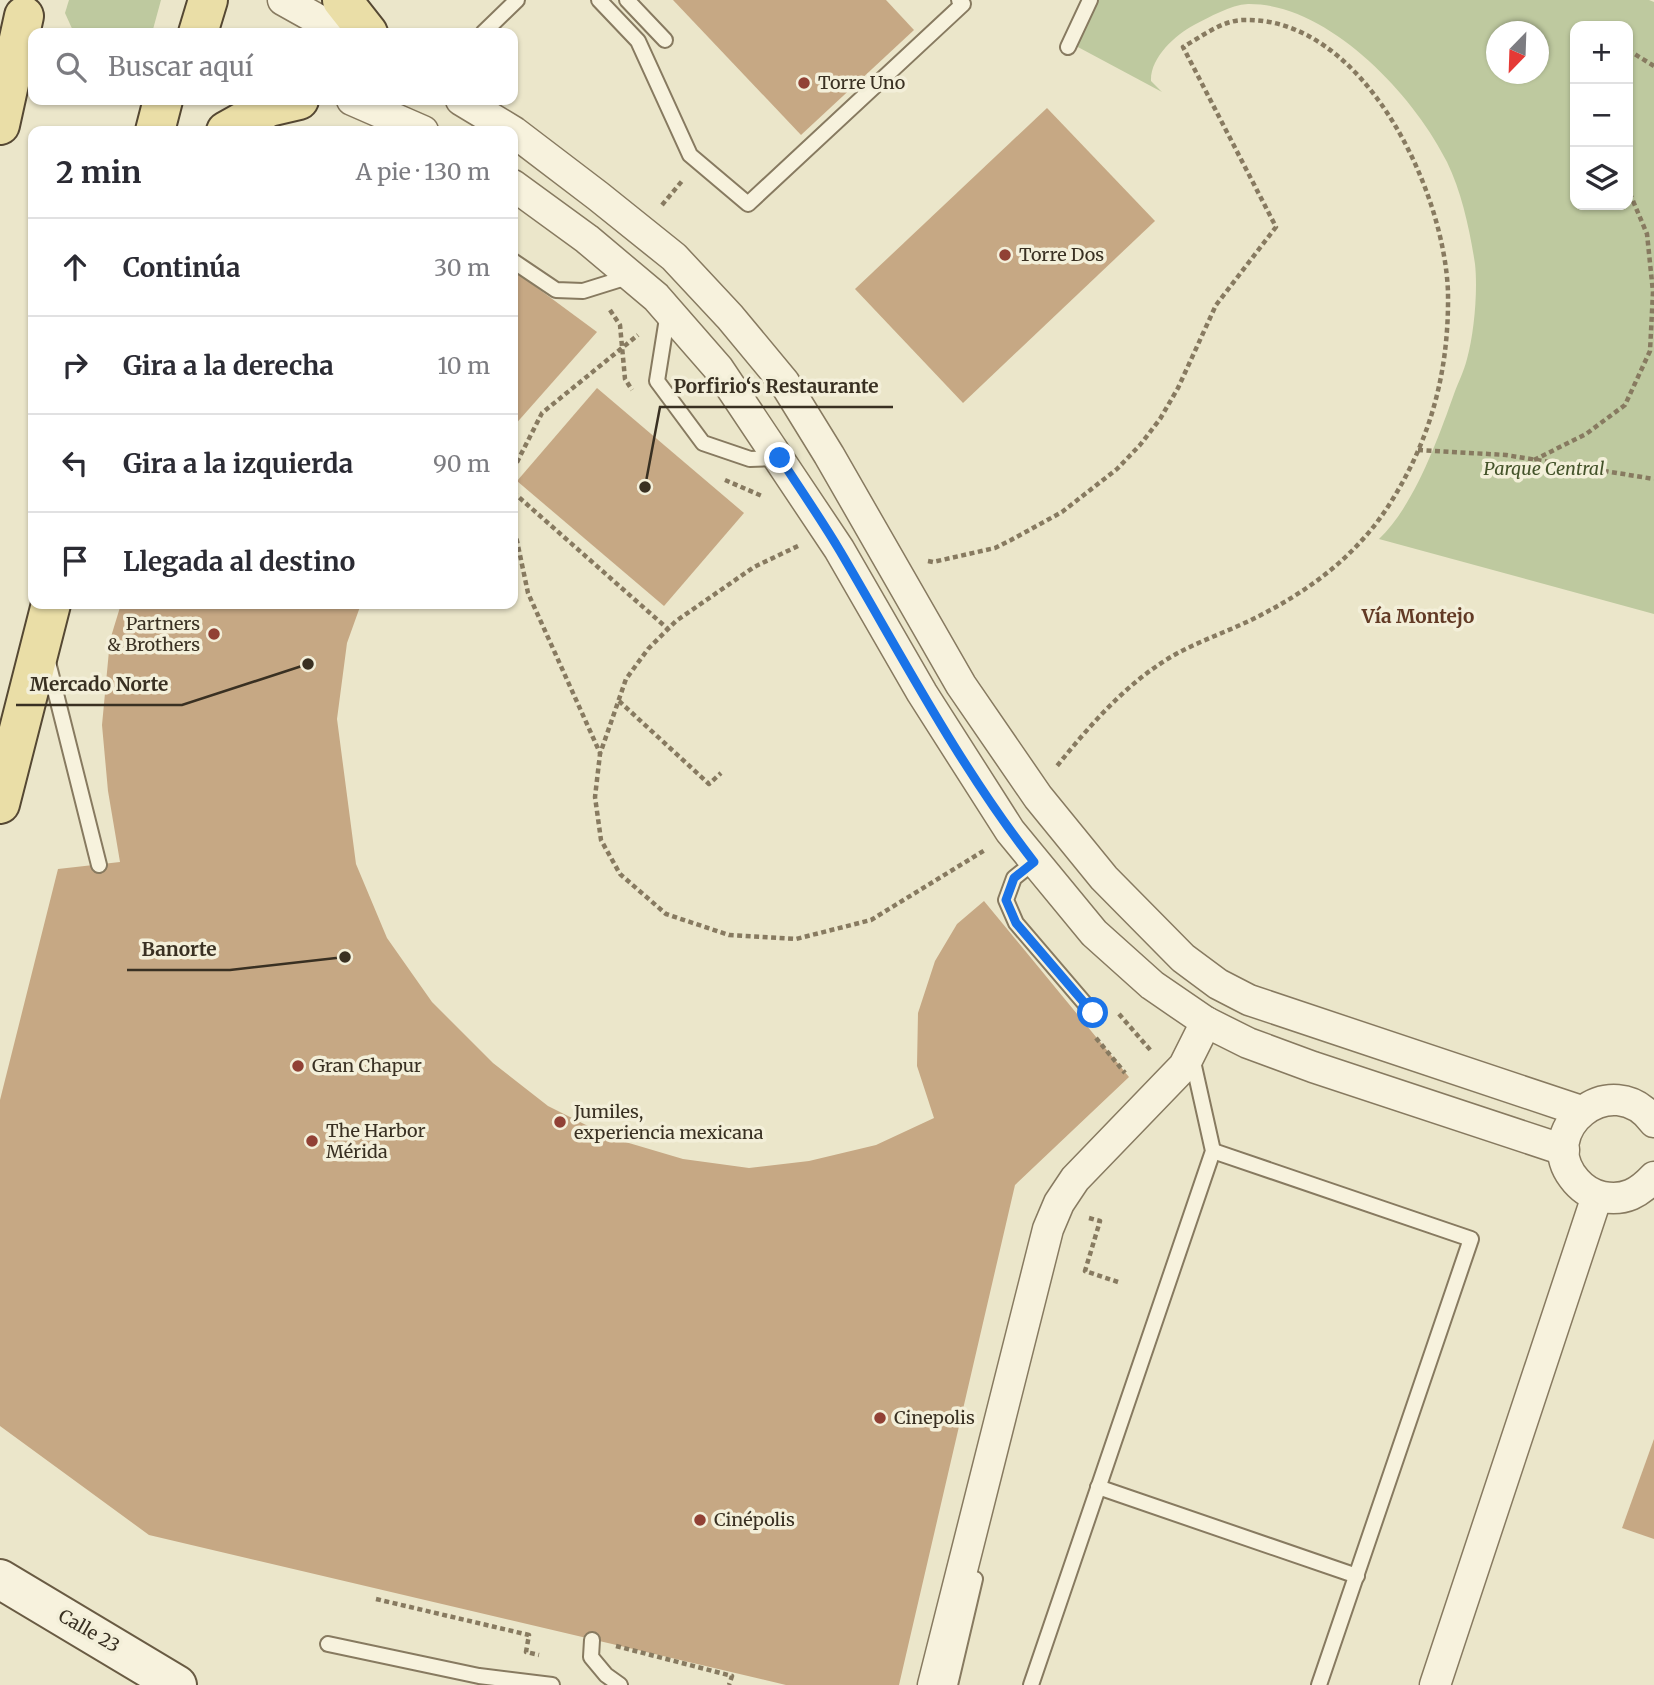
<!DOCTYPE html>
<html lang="es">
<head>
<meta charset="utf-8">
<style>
	body { margin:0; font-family:Merriweather,serif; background:#f7f7f7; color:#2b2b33 }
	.controls { position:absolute; right:21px; top:21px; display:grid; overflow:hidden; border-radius:14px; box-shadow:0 2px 5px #0004 }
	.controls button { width:63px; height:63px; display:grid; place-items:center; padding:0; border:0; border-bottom:2px solid #e1e1e2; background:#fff; color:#2b2b33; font:35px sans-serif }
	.compass { position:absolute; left:1486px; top:21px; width:63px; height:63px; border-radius:50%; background:#fff; box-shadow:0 2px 5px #0004; rotate:203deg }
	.stop { position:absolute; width:21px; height:21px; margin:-16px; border:5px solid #1a73e8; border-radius:50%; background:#fff }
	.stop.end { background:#1a73e8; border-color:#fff; box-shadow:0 2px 7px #0008 }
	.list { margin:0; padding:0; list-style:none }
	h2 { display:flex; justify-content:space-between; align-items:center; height:91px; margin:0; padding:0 28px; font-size:30px }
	h2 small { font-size:23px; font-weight:400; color:#7c7c81 }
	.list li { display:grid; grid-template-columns:46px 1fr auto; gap:21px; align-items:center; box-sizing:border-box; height:98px; padding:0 28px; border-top:2px solid #e1e1e2 }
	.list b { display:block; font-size:26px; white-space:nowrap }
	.list em { font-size:23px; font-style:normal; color:#7c7c81 }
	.icon { flex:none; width:38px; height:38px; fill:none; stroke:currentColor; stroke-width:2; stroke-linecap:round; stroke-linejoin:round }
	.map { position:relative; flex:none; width:1654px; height:1685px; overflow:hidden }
	.search { position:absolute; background:#fff; box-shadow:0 2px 5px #0004; left:28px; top:28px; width:490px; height:77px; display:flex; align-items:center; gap:18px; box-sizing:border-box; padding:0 24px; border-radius:14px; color:#7c7c81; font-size:26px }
	.panel { position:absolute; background:#fff; box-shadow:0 2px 5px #0004; left:28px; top:126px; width:490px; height:483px; border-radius:14px }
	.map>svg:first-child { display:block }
	.green { fill:#bec99f; fill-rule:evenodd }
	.building { fill:#c6a884 }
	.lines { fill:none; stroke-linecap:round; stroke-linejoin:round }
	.lane-casing { stroke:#877a60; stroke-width:18 }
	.street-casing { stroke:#877a60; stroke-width:33 }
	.secondary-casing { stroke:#695b43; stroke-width:42 }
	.primary-casing { stroke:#554833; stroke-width:42 }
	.path { stroke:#877a60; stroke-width:4.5; stroke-dasharray:5 3.5; stroke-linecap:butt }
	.lane { stroke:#f7f2dd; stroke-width:14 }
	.street { stroke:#f7f2dd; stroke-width:30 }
	.secondary { stroke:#f7f2dd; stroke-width:38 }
	.primary { stroke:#eadea7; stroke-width:38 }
	.route { stroke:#1a73e8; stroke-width:9 }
	.poi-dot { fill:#914135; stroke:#f3efd9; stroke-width:2.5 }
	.labels { text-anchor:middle; stroke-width:7; stroke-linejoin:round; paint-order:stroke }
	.poi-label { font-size:18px; fill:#393022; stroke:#f3efd9; text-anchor:start }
	.park-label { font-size:18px; font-style:italic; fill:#44532a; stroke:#f3efd9 }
	.street-label { font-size:18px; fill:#393022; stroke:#f3efd9 }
	.neighbourhood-label { font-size:19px; font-weight:bold; fill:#623a25; stroke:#f3efd9 }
	.leader { fill:none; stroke:#393022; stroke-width:2.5 }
	.callout-dot { fill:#393022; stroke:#f3efd9; stroke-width:2.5 }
	.callout-label { font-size:19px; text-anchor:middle; font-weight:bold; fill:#393022; stroke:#f3efd9; stroke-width:7; stroke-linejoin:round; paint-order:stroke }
</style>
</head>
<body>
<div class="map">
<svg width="1654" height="1685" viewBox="0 0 1654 1685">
	<rect width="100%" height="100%" fill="#ebe6ca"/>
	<g class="green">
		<path d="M69 0H161L152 33H74L65 13Z"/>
		<path d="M1098 0H1649L1654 2V614L1379 539C1414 506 1438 439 1454 394 1458 383 1464 371 1467 359 1474 334 1478 291 1475 264 1470 231 1462 193 1447 162 1414 95 1328 3 1248 4 1230 5 1210 17 1194 25 1175 35 1150 58 1151 81L1162 92 1076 46ZM1575 26H1628V205H1575ZM1496 32H1538V74H1496Z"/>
	</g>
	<g class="building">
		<path d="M673 0H886L914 30 801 135Z"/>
		<path d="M1047 108 1155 221 963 403 855 289Z"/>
		<path d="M513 270 597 332 513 427Z"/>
		<path d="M597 388 744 513 664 606 517 481Z"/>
		<path d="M121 604H361L347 643 337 719 356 864 387 938 432 1002 493 1063 548 1106 612 1138 683 1159 749 1168 809 1161 876 1145 934 1118 917 1066 918 1013 935 961 957 924 984 901 1129 1077 1015 1185 899 1685H786L149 1535 0 1426V1100L58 869 120 862 108 791 102 725 110 640Z"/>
		<path d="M1654 1439V1539L1622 1528Z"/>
	</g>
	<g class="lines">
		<g class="lane-casing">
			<g id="lane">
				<path d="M599 0 638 41 690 155 748 204 963 4 959 0"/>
				<path d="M627 0 665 40"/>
				<path d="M483 33 517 0"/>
				<path d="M1068 47 1090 0"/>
				<path d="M513 261 556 290 583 291 631 276"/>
				<path d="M668 312 657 381 703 443 750 459 778 458"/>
				<path d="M48 662 99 865"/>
				<path d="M1034 862 1014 878 1006 900 1016 923 1093 1013"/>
				<path d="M1213 1151 1471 1239 1319 1685"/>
				<path d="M1098 1487 1357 1576"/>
				<path d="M592 1640 591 1657 606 1675 620 1685"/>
				<path d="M328 1644 479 1676 552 1685"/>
				<path d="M950 1685 975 1579"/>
				<path d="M1031 1685 1213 1151 1192 1057"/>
			</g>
		</g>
		<g class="street-casing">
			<g id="street">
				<path d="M283 0 342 33"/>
				<path d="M352 100 423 131"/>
				<path d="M461 100 514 132 598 196 674 257 730 317 784 382 829 455 961 685 1038 797 1104 878 1183 958 1218 984 1249 1000 1581 1111"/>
				<path d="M513 185 587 239 656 297 718 368 839 549 922 693 1010 831 1094 933 1152 985 1206 1022 1248 1043 1313 1067 1564 1150"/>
				<path d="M1654 1122C1612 1065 1532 1131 1576 1181 1583 1189 1592 1195 1603 1197 1625 1201 1639 1193 1654 1177"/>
				<path d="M933 1685 1048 1229 1059 1203 1075 1179 1184 1066 1206 1022"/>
				<path d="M1435 1685 1597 1196"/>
			</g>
		</g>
		<g class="secondary-casing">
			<path id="secondary" d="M0 1579 177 1685"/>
		</g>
		<g class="primary-casing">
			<g id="primary">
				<path d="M342 0 368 33"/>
				<path d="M198 33 208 0"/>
				<path d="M0 125 24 16"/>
				<path d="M155 131 163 100"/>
				<path d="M226 131 269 107 299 100"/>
				<path d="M0 804 51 604"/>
			</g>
		</g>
		<g class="path">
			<path d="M1575 38V69"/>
			<path d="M1628 50 1654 66"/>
			<path d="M662 205 682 181"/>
			<path d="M610 310 620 325 625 379 632 390"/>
			<path d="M1418 450 1506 455 1654 479"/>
			<path d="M1534 460 1586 434 1625 405 1650 351 1653 292 1647 234 1628 189"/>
			<path d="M513 470 542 413 638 335"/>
			<path d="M725 480 762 496"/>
			<path d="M513 492 668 629"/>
			<path d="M513 522 528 593 600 753"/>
			<path d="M798 546 754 567 676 621 648 649 626 679 600 754 595 797 601 840 620 874 666 914 729 935 796 939 871 920 985 850"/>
			<path d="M928 561 933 562 995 548 1011 540 1062 512 1117 469 1140 445 1160 419 1178 388 1216 305 1276 227 1183 47C1201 37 1221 21 1242 20 1363 15 1445 190 1448 293 1449 367 1433 433 1394 497 1360 554 1310 591 1251 620 1226 632 1200 641 1176 654 1128 681 1091 724 1057 766"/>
			<path d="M619 701 709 784 721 773"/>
			<path d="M1119 1014 1152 1052"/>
			<path d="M1096 1038 1125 1073"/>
			<path d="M1089 1218 1100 1221 1085 1271 1118 1282"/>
			<path d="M376 1599 529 1635 526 1652 539 1655"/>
			<path d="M616 1646 732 1676 729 1685"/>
		</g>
		<use href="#lane" class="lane"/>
		<use href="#street" class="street"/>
		<use href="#secondary" class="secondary"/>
		<use href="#primary" class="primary"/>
	</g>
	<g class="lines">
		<path class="route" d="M780 458C800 489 821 519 840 551 902 656 959 766 1034 862L1014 878 1006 900 1016 923 1093 1013"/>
	</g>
	<g class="poi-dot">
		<circle cx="804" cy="83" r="7"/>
		<circle cx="1005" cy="255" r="7"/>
		<circle cx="214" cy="634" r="7"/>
		<circle cx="298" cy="1066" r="7"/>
		<circle cx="560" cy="1122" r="7"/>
		<circle cx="312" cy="1141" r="7"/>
		<circle cx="880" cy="1418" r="7"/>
		<circle cx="700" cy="1520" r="7"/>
	</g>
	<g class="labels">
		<g class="poi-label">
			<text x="818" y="89">Torre Uno</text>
			<text x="1019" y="261">Torre Dos</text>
			<text x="200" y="630" text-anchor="end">Partners<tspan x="200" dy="21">&amp; Brothers</tspan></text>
			<text x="312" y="1072">Gran Chapur</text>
			<text x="574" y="1118">Jumiles,<tspan x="574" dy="21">experiencia mexicana</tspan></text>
			<text x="326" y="1137">The Harbor<tspan x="326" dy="21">Mérida</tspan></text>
			<text x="894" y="1424">Cinepolis</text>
			<text x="714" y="1526">Cinépolis</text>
		</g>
		<g class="park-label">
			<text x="1544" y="475">Parque Central</text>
		</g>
		<g class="street-label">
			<text transform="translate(89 1631) rotate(30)" y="6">Calle 23</text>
		</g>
		<g class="neighbourhood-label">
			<text x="1418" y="623">Vía Montejo</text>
		</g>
	</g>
	<path class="leader" d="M645 487L660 407H893M308 664L182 705H16M345 957L230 970H127"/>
	<g class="callout-dot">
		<circle cx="645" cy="487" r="7"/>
		<circle cx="308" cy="664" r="7"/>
		<circle cx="345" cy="957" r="7"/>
	</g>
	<g class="callout-label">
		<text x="776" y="393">Porfirio‘s Restaurante</text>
		<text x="99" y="691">Mercado Norte</text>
		<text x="179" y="956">Banorte</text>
	</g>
</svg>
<div class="controls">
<button>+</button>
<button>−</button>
<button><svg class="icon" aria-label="layers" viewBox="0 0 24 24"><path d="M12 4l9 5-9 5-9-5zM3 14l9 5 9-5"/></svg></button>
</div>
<svg class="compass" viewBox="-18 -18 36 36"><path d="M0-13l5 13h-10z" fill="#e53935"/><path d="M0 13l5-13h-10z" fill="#7c7c81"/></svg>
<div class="stop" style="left:1093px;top:1013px"></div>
<div class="stop end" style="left:780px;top:458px"></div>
<div class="search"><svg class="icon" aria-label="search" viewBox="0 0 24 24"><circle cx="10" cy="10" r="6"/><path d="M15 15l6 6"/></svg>Buscar aquí</div>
<section class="panel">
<h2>2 min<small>A pie · 130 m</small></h2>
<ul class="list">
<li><svg class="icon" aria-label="ahead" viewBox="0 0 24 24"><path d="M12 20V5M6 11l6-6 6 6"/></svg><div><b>Continúa</b></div><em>30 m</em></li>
<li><svg class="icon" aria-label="right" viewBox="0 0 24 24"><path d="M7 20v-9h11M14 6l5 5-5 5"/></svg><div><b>Gira a la derecha</b></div><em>10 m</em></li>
<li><svg class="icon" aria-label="left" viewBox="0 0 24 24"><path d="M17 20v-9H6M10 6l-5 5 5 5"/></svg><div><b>Gira a la izquierda</b></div><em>90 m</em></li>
<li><svg class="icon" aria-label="arrive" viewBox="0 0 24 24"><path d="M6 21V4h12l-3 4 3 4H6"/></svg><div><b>Llegada al destino</b></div></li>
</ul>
</section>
</div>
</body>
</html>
